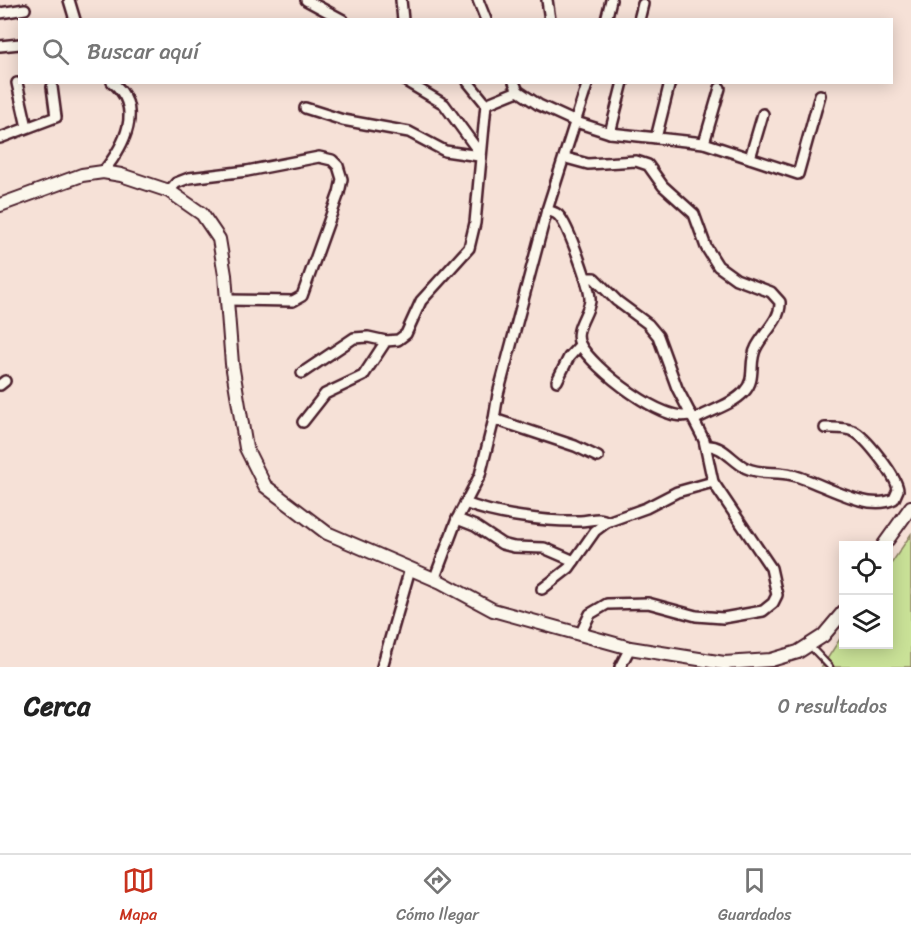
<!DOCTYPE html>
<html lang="es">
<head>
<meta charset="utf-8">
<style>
	body { margin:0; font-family:Sriracha,sans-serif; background:#f2f2f2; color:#222 }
	.controls { position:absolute; right:18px; bottom:18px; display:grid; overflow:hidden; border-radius:0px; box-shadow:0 3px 15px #0003 }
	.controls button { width:54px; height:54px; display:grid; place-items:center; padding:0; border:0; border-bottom:2px solid #e0e0e0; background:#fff; color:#222; font:30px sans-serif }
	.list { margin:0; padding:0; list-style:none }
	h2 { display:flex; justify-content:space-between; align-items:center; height:78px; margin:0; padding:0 24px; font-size:26px }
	h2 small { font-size:20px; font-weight:400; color:#767676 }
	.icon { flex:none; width:33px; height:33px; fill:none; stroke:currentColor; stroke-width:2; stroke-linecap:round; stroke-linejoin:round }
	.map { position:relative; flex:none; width:911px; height:667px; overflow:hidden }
	.search { position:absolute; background:#fff; box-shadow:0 3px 15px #0003; left:18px; right:18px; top:18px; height:66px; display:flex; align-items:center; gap:15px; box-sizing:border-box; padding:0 21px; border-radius:0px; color:#767676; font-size:22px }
	.sheet { height:186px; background:#fff }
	nav { display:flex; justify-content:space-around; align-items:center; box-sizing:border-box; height:84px; border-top:2px solid #e0e0e0; background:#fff; font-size:16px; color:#767676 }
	nav a { display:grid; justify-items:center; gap:3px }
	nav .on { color:#c8321e }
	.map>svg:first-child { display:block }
	.green { fill:#c9e197; stroke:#8a8061; stroke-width:1.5 }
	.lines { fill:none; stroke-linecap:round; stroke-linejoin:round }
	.service-casing { stroke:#4a1f2b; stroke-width:9 }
	.minor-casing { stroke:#4a1f2b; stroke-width:14 }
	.secondary-casing { stroke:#4a1f2b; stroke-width:16 }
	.service { stroke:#fbf7ec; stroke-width:4.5 }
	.minor { stroke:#fbf7ec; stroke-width:9 }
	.secondary { stroke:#fbf7ec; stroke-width:12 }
</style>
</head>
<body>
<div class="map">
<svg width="911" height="667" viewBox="0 0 911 667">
	<rect width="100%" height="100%" fill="#f6e1d7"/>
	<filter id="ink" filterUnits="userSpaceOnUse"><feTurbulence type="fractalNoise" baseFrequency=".0167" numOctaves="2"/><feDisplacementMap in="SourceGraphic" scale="12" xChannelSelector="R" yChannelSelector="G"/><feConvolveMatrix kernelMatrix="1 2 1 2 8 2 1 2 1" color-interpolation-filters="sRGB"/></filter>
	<g filter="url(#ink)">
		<path class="green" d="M911 534V667H822L843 634 844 644H888L889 567Z"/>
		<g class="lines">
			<g class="service-casing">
				<path id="service" d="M810 646 830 667"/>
			</g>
			<g class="minor-casing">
				<g id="minor">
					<path d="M69 0 75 20"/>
					<path d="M306 0 343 20"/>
					<path d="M401 0 403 20"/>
					<path d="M478 0 486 20"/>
					<path d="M547 0 550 20"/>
					<path d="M0 13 25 9"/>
					<path d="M606 20 611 0"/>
					<path d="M639 20 643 4"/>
					<path d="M0 46 20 44"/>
					<path d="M407 82 444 104 479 152"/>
					<path d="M468 82 486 104 518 91"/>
					<path d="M514 82 518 91 539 105 576 122 610 133 704 143 798 174 820 95"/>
					<path d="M17 83 27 127"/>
					<path d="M305 108 343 120 409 132 445 151 479 156"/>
					<path d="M610 133 623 82"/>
					<path d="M0 138 56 117 52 87"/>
					<path d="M656 138 670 82"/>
					<path d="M704 143 720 88"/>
					<path d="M566 158 588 164 636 161 648 165 663 186 694 214 706 247 718 266 736 279 771 292 780 302C781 320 763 333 756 348 748 363 757 379 744 392 732 405 709 411 694 420"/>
					<path d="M750 158 763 114"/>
					<path d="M103 172C124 146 145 108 112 82"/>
					<path d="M169 191 176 183 189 178 247 171 319 157 332 160 338 166 342 179 339 193 302 296 293 301 227 300"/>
					<path d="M547 210C551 212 556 212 559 216 568 225 591 288 590 301 588 315 573 330 580 344 591 367 667 427 691 414"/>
					<path d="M302 373 354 338 368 337 386 341"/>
					<path d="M557 381 569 357 580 345"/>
					<path d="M0 385 5 381"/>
					<path d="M494 419 575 446 598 457"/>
					<path d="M303 422 325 394 363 376 386 341 398 340 406 334 421 301 469 248 475 223 486 104"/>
					<path d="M706 446C722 444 732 461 746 468 761 475 776 471 792 475 819 481 866 513 894 499L898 490C897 477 865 436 853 431 845 427 834 428 825 428"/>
					<path d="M465 503C495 515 547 522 580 521 589 521 600 516 607 522"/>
					<path d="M457 519 475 526 502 544 514 547 544 548 574 561"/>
					<path d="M434 580 457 519 480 475 494 419 498 394 547 210 588 82"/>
					<path d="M542 589 569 568 595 531 607 522 646 508 677 492 713 482"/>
					<path d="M580 635 590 614 607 604 648 603 696 616 723 618 763 611 773 603 777 595 771 568 713 482 704 440 677 388 658 336 648 324 617 301 594 278H587"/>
					<path d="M382 667 410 569"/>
					<path d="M620 667 630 648"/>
				</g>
			</g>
			<g class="secondary-casing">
				<g id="secondary">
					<path d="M0 205 82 175 103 172 121 175 169 191 202 214 219 239 225 275 232 364 246 448 265 486 327 533 441 582 493 610 630 648 724 663 771 660 798 652 823 636 844 611"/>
					<path d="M883 546 911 507"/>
				</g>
			</g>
			<use href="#service" class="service"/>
			<use href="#minor" class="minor"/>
			<use href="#secondary" class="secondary"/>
		</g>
	</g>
</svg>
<div class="controls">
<button><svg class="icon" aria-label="locate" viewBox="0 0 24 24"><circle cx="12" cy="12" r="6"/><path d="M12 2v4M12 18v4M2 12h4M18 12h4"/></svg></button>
<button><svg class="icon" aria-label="layers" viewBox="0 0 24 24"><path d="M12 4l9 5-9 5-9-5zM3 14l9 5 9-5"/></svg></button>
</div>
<div class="search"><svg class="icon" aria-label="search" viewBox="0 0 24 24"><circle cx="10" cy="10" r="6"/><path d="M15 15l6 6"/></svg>Buscar aquí</div>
</div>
<section class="sheet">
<h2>Cerca<small>0 resultados</small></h2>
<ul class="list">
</ul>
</section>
<nav>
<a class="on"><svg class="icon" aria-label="map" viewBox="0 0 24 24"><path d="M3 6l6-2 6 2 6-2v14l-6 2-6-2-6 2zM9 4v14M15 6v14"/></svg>Mapa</a>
<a><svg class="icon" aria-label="directions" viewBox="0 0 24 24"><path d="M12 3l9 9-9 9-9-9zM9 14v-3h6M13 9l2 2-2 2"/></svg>Cómo llegar</a>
<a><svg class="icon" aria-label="saved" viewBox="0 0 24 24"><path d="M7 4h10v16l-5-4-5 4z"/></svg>Guardados</a>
</nav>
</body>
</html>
